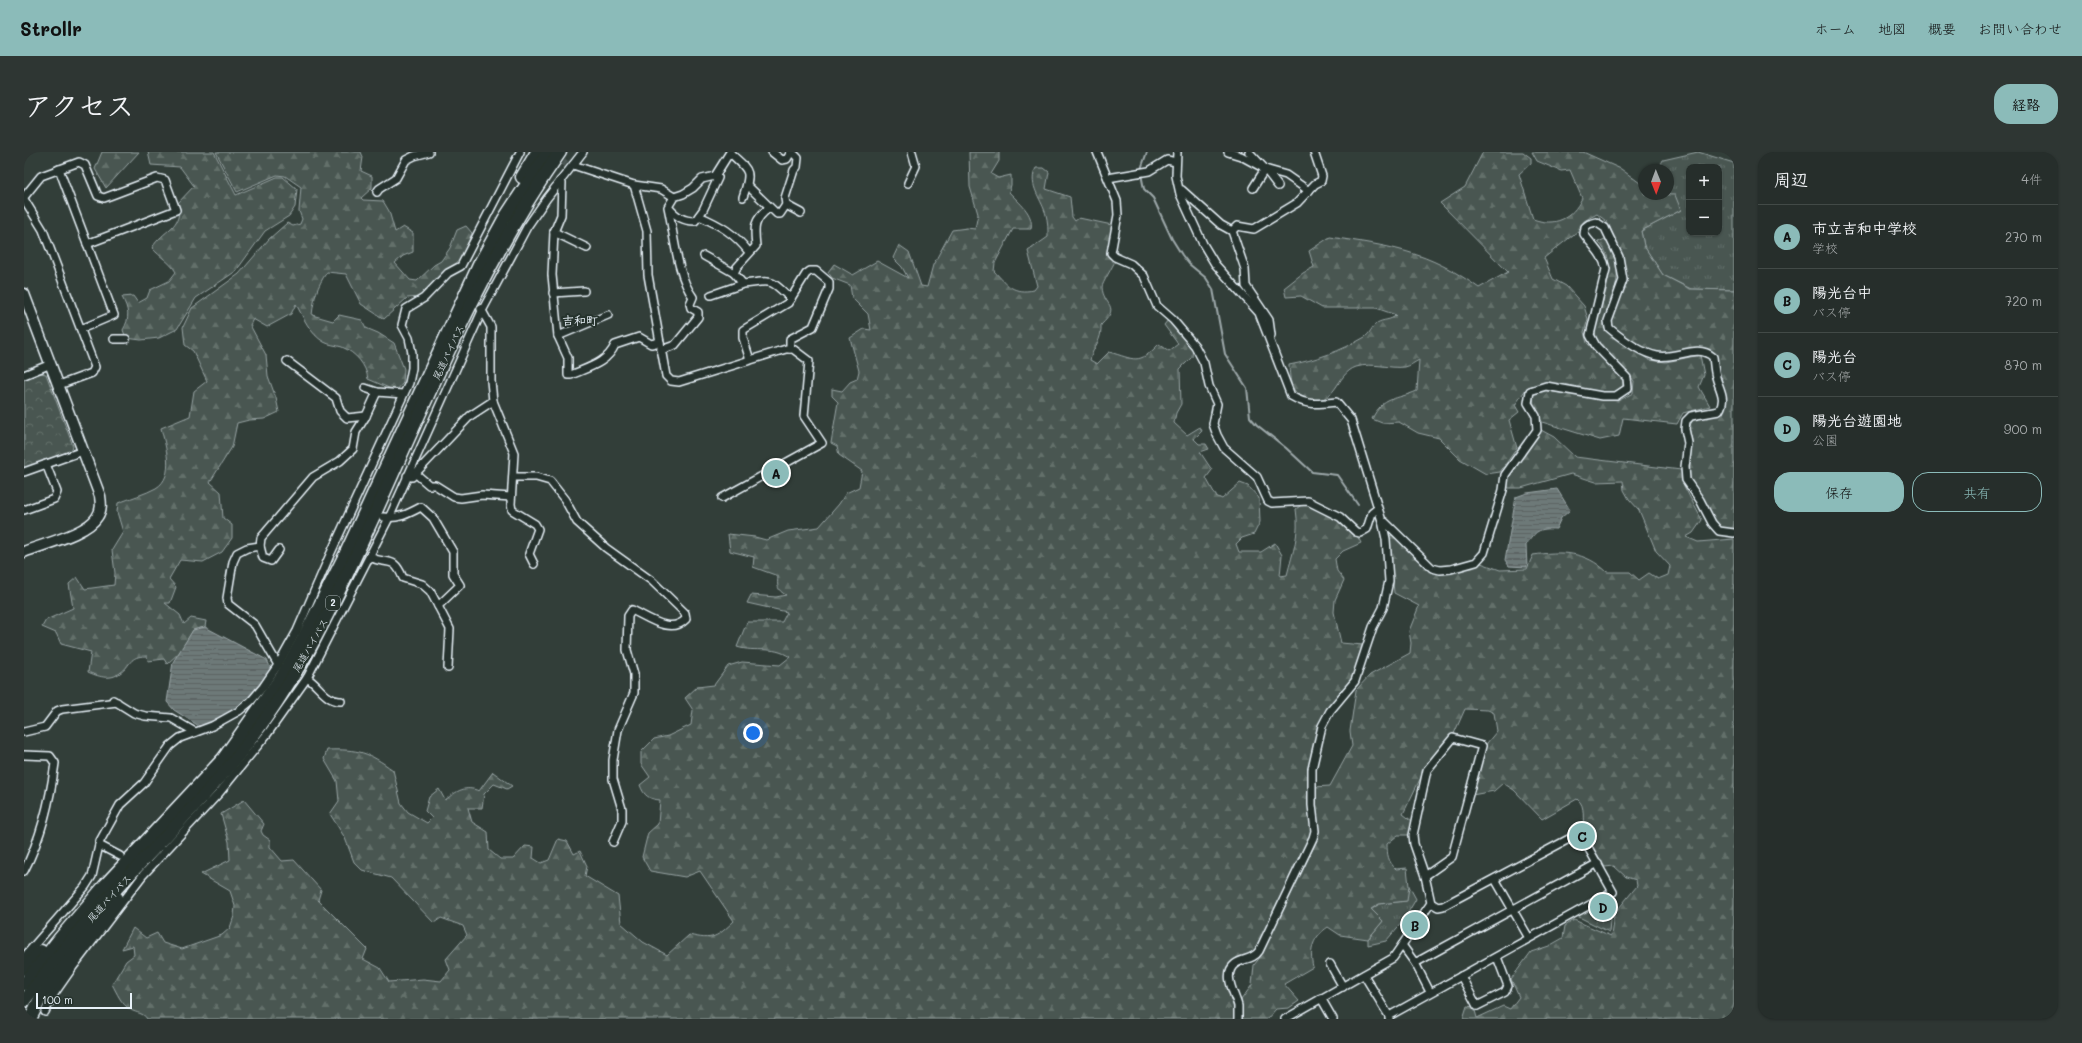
<!DOCTYPE html>
<html lang="ja">
<head>
<meta charset="utf-8">
<style>
	body { margin:0; font-family:Mali,"Klee One",sans-serif; background:#2e3633; color:#f1f3f6 }
	.controls { position:absolute; right:12px; top:12px; display:grid; overflow:hidden; border-radius:8px; box-shadow:0 1px 3px #0004 }
	.controls button { width:36px; height:36px; display:grid; place-items:center; padding:0; border:0; border-bottom:1px solid #424a47; background:#262e2b; color:#f1f3f6; font:20px sans-serif }
	.compass { position:absolute; left:1614px; top:12px; width:36px; height:36px; border-radius:50%; background:#262e2b; box-shadow:0 1px 3px #0004; rotate:179deg }
	.scale { position:absolute; left:12px; bottom:10px; width:96px; box-sizing:border-box; padding-left:4px; border:2px solid #e8f1f8; border-top:0; font-size:11px; line-height:14px; white-space:nowrap; color:#e8f1f8; -webkit-text-stroke:3px #26332d; paint-order:stroke }
	.you { position:absolute; left:729px; top:581px; width:14px; height:14px; margin:-10px; border:3px solid #fff; border-radius:50%; background:#1a73e8; box-shadow:0 0 0 6px #1a73e833 }
	.badge { display:grid; place-items:center; width:26px; height:26px; border-radius:50%; background:#8bbbb9; color:#111; font-size:13px; font-weight:700 }
	.pin { position:absolute; translate:-50% -50%; border:2px solid #fff; box-shadow:0 1px 4px #0006 }
	.list { margin:0; padding:0; list-style:none }
	h2 { display:flex; justify-content:space-between; align-items:center; height:52px; margin:0; padding:0 16px; font-size:17px }
	h2 small { font-size:13px; font-weight:400; color:#a4a8a9 }
	.list li { display:grid; grid-template-columns:26px 1fr auto; gap:12px; align-items:center; box-sizing:border-box; height:64px; padding:0 16px; border-top:1px solid #424a47 }
	.list b { display:block; font-size:15px; white-space:nowrap }
	.list p { margin:0; font-size:13px; white-space:nowrap; color:#a4a8a9 }
	.list em { font-size:13px; font-style:normal; color:#a4a8a9 }
	.actions { display:flex; gap:8px; padding:12px 16px }
	.actions a { flex:1; padding:9px 0; border:1px solid #8bbbb9; border-radius:16px; text-align:center; font-size:14px; color:#8bbbb9 }
	.actions .main { background:#8bbbb9; color:#111 }
	.map { position:relative; flex:none; width:1710px; height:867px; overflow:hidden; border-radius:16px }
	header { display:flex; align-items:center; gap:24px; box-sizing:border-box; height:56px; padding:0 20px; background:#8bbbb9; color:#111 }
	header strong { font-size:19px }
	nav { display:flex; gap:22px; margin-inline-start:auto; font-size:14px }
	.intro { display:flex; align-items:center; justify-content:space-between; box-sizing:border-box; height:96px; padding:0 24px }
	h1 { margin:0; font-size:28px }
	.button { padding:10px 18px; border-radius:16px; background:#8bbbb9; color:#111; font-size:14px; font-weight:700 }
	main { display:flex; gap:24px; padding:0 24px }
	aside { flex:1; background:#262e2b; border-radius:16px; box-shadow:0 1px 3px #0004 }
	.map>svg:first-child { display:block }
	.grass { fill:url(#grass-tufts); stroke:#98a4a4; fill-rule:evenodd }
	.forest { fill:url(#forest-firs); stroke:#98a4a4 }
	.park { fill:url(#park-crowns); stroke:#98a4a4 }
	.water { fill:url(#water-rules); stroke:#9ea9ab }
	.lines { fill:none; stroke-linecap:round; stroke-linejoin:round }
	.stream { stroke:#9ea9ab; stroke-width:2 }
	.street-tunnel { stroke:#4d5956; stroke-width:7; stroke-dasharray:7 3.5; stroke-linecap:butt }
	.street-casing { stroke:#e8f1f8; stroke-width:10 }
	.secondary-casing { stroke:#e8f1f8; stroke-width:13 }
	.highway-casing { stroke:#e8f1f8; stroke-width:15 }
	.street { stroke:#26332d; stroke-width:7 }
	.secondary { stroke:#26332d; stroke-width:10 }
	.highway { stroke:#26332d; stroke-width:12 }
	.labels { text-anchor:middle; stroke-width:4; stroke-linejoin:round; paint-order:stroke }
	.shield { fill:#26332d; stroke:#aeb8bb; stroke-width:1 }
	.shield-label { font-size:9px; font-weight:bold; fill:#e8f1f8 }
	.street-label { font-size:10px; fill:#e8f1f8; stroke:#26332d }
	.quarter-label { font-size:12px; font-weight:bold; fill:#e8f1f8; stroke:#26332d }
</style>
</head>
<body>
<header>
<strong>Strollr</strong>
<nav><a>ホーム</a><a>地図</a><a>概要</a><a>お問い合わせ</a></nav>
</header>
<div class="intro"><h1>アクセス</h1><a class="button">経路</a></div>
<main>
<div class="map">
<svg width="1710" height="867" viewBox="0 0 1710 867">
	<defs>
		<pattern id="grass-tufts" width="24" height="20" patternUnits="userSpaceOnUse"><rect width="24" height="20" fill="#495651"/><path d="M3 7l-1-3M5 7V3M7 7l1-3M15 17l-1-3M17 17v-4M19 17l1-3" fill="none" stroke="#636f6b"/></pattern>
		<pattern id="forest-firs" width="22" height="20" patternUnits="userSpaceOnUse"><rect width="22" height="20" fill="#495651"/><path d="M5 1l3.5 6h-7zM16 11l3.5 6h-7z" fill="#636f6b"/></pattern>
		<pattern id="park-crowns" width="20" height="18" patternUnits="userSpaceOnUse"><rect width="20" height="18" fill="#495651"/><path d="M2 6a3 3 0 1 1 6 0M12 15a3 3 0 1 1 6 0" fill="none" stroke="#636f6b"/></pattern>
		<pattern id="water-rules" width="6" height="5" patternUnits="userSpaceOnUse"><rect width="6" height="5" fill="#6d7978"/><path d="M0 2.5h6" fill="none" stroke="#5b6363"/></pattern>
	</defs>
	<rect width="100%" height="100%" fill="#323e39"/>
	<filter id="ink" filterUnits="userSpaceOnUse"><feTurbulence type="fractalNoise" baseFrequency=".025" numOctaves="2"/><feDisplacementMap in="SourceGraphic" scale="8" xChannelSelector="R" yChannelSelector="G"/><feConvolveMatrix kernelMatrix="1 2 1 2 8 2 1 2 1" color-interpolation-filters="sRGB"/></filter>
	<g filter="url(#ink)">
		<g class="grass">
			<path d="M1674 0 1710 11V138L1667 137 1639 123 1620 94 1617 79 1657 58 1638 42H1644V18H1634L1639 8ZM1665 15H1695V81H1665Z"/>
			<path d="M1385 734 1392 747 1379 769 1362 789 1344 793V787L1359 769 1347 758 1355 752 1382 749Z"/>
		</g>
		<g class="forest">
			<path d="M78 0H115L82 36 71 17Z"/>
			<path d="M124 0H190L212 43 253 25H259L273 37 271 55 265 64 241 79 212 119 172 146 153 177 135 186 117 188 102 186 99 178C106 166 105 158 98 145L109 144 114 151 123 146 126 138 145 129 152 120C146 110 136 105 128 96 138 78 161 75 153 52L170 34 156 15 127 13Z"/>
			<path d="M192 0H337L339 5 337 19 348 24V36L337 46 339 48 359 49 365 59 371 80 379 75 389 81V100L379 104 371 111 386 128 393 129 410 113 417 109 426 96 433 78 442 74 448 81 434 113 411 129 406 137 397 145 383 146 360 167 337 152 322 122 303 120C293 134 290 146 288 163L309 169 315 163 338 168 342 176 354 181 370 191 380 217 379 231 372 239 344 227C342 213 332 201 318 195 312 193 305 193 300 190 286 182 279 165 272 152L267 162 243 175 229 167 226 173 242 203 244 224 252 246 255 260 240 267 225 268 213 271 208 295 186 330 197 340 199 366 208 373V386L198 400 179 410 156 408 145 427 152 435 146 451H141L156 463 160 472 167 466 182 469 181 475 169 478 157 499 143 512 140 507 124 509 123 504C104 504 108 513 96 521 86 529 73 524 64 520L67 500 37 492 32 481 18 475 22 468 49 456 45 432 53 425 61 437 90 433 91 421 88 398 99 380 93 360 94 351C107 346 121 342 132 336 152 324 141 293 137 276L166 264 170 239 183 229 169 199 161 193 159 175 168 156 215 122 245 87 263 71 269 74 276 72 278 67 275 59 277 35 261 24 253 23 213 40Z"/>
			<path d="M945 0H975V9L967 22 974 26 987 23V33L985 40C995 51 1010 61 1007 77H989L971 111 970 119C984 134 989 142 1010 138L1013 134 1004 99 1024 85C1024 76 1024 66 1020 57 1015 44 1004 31 1012 16H1020L1025 20 1022 37 1046 45 1048 65 1051 69 1055 66 1088 73 1084 100 1091 109C1089 114 1078 132 1078 135 1079 154 1098 153 1077 173 1078 190 1070 192 1066 208L1073 212 1085 200C1111 207 1114 214 1135 192L1145 199 1154 192 1140 173 1144 168 1153 175 1169 195 1168 205 1156 217 1157 252 1152 261 1150 271 1163 283 1176 275 1178 279 1170 287 1175 292H1182L1185 297 1176 300 1188 318 1182 326 1192 344 1198 347 1216 331 1224 334 1235 346 1236 370 1230 382 1218 386 1212 392 1215 400H1237L1251 391 1258 403 1256 424 1263 423C1269 399 1276 383 1272 357L1280 351C1301 359 1327 369 1337 391L1319 399 1311 407 1313 419 1320 428 1311 448 1310 460 1317 491 1339 493 1328 527 1295 573 1285 617 1288 679 1286 685 1230 802 1204 815 1211 867H123C120 861 112 861 107 858 97 852 93 841 88 832L102 809 110 803 109 794 98 797 109 776 122 786 133 781 139 791 158 797 198 783 206 776 210 764 211 754 206 739 177 722 206 708 205 690 197 662 220 648 240 672 237 679 239 683 246 688V695L258 709 270 708 297 738 294 748 343 797 339 807 356 816 365 830 399 827 417 829 426 818 422 807 443 783 439 774 417 766 410 771 367 726 338 718 330 710 321 686 306 662 315 649 313 629 300 607 303 598C335 597 344 600 369 618L377 651 384 660 403 671 408 666 401 659 405 645 415 637 421 648C433 639 441 633 455 639L469 620 488 634 483 637 470 632 460 642 458 656H444L448 670 464 680 465 698 476 707H489L501 694 510 695 509 706 517 711 525 708 534 687 543 689 550 702 556 699 563 714 561 724 594 744 597 771 619 790 643 803 665 783C689 789 693 785 710 769L676 719 661 725 626 719 618 705 624 681 634 672 636 648C625 647 620 644 616 633L626 625 617 612V600L630 587 644 584 667 573 669 558 661 546 673 535 690 533 704 514 718 510 756 513 766 505C748 493 732 501 713 495L723 470H758L763 460 723 451 727 443 752 445 762 443C753 438 753 434 754 424L729 415 730 405 706 399 704 382 731 385 742 388 764 379 795 375 815 352 822 341 835 335 838 319 815 303 813 294 807 291 814 250 808 244V237L818 239 826 230 833 227 835 219 826 186 840 177 847 178 844 162 828 146 826 133 808 126 804 120 810 112 829 123 853 109 884 126 878 115 869 106 875 93 885 100 897 134 903 135 909 113 928 78 943 76 951 77 954 62 946 35Z"/>
			<path d="M1459 0H1499L1507 6V11L1495 22 1509 67C1531 75 1548 67 1558 46L1546 18 1537 19 1513 9 1508 0H1559L1597 17 1620 34V42L1651 43 1657 58 1617 79 1620 94 1639 123 1666 137 1710 138V380L1699 377 1691 372 1665 325 1668 288 1665 276 1669 267 1697 261C1706 248 1699 239 1695 226 1693 219 1693 211 1692 203 1673 187 1655 205 1633 201 1618 199 1599 184 1588 174L1587 170 1601 128 1597 105 1586 75 1582 69 1573 62 1560 69 1554 79 1520 106 1529 127 1542 134 1560 154 1564 167 1560 180 1563 191 1599 224V235L1591 241 1582 242 1519 232 1502 237 1491 253 1495 260 1485 268 1493 296 1476 320 1462 322 1436 307 1415 286 1394 281 1375 270 1358 271 1348 267C1359 244 1372 248 1393 239L1395 208C1391 210 1386 214 1381 215 1365 217 1349 210 1332 215 1311 222 1313 256 1282 246 1266 241 1266 228 1265 213 1292 208 1317 199 1341 185 1346 182 1348 174 1353 171 1359 167 1367 169 1372 163L1352 156H1298L1277 144 1262 145 1260 136 1279 121 1290 115 1285 99 1306 85C1366 94 1404 99 1455 136L1484 120 1416 51 1441 35Z"/>
			<path d="M1581 87C1585 94 1590 101 1592 109 1597 130 1586 153 1580 173L1585 181 1625 208 1642 210 1676 203 1680 223 1675 235 1686 254 1659 261 1653 272 1599 266 1595 284 1576 288 1518 270 1510 254 1509 243 1516 238 1594 249 1609 241 1610 229C1602 217 1575 196 1572 185 1570 178 1572 171 1574 165 1581 141 1595 109 1574 90Z"/>
			<path d="M1517 278 1530 285 1551 305 1657 318 1660 334 1678 368 1669 381 1662 385 1674 390 1710 387V867H1439L1443 854 1450 855 1453 866 1479 854 1486 857 1495 845 1487 827 1507 800 1525 794 1539 786 1541 774 1550 768 1587 784 1590 762 1613 734 1612 728 1602 725 1590 714 1581 715C1575 704 1564 691 1561 679 1557 668 1563 654 1553 647L1518 667 1490 638 1479 631 1470 639 1448 643 1463 591 1473 579 1470 561 1464 558 1441 557 1429 584 1400 619 1379 662 1388 669 1386 683H1374L1363 692C1363 702 1364 710 1372 717L1383 716 1385 734 1383 749 1355 752 1347 757 1359 769 1344 787 1316 783 1304 775C1289 785 1285 797 1289 815L1260 832 1275 849 1265 856 1252 857 1243 867H1218L1217 848 1228 833 1230 813 1237 804 1293 688 1295 679 1290 635 1306 634 1328 594 1326 579 1332 538 1346 523 1386 501 1387 491 1385 479 1395 454 1370 441 1365 384 1372 382 1407 418 1420 422 1457 411 1476 418 1503 417 1509 403C1538 399 1561 399 1583 420H1606L1615 428 1625 421 1634 427 1644 423 1646 414 1632 399 1615 358 1605 347 1600 338 1599 329 1572 330 1547 322 1497 336H1484L1483 327Z"/>
		</g>
		<g class="park">
			<path d="M16 221 22 222 49 294 47 299 0 316V227Z"/>
			<path d="M1588 746 1585 780 1553 764Z"/>
		</g>
		<g class="water">
			<path d="M1533 337 1546 358 1537 366 1532 377C1514 376 1512 379 1502 393L1503 415 1485 414 1481 408 1492 345 1503 341Z"/>
			<path d="M181 475 243 508 247 517C236 541 202 571 175 574L150 558 143 550 149 510 169 478Z"/>
		</g>
		<g class="lines">
			<g class="stream">
				<path d="M1117 17 1123 0"/>
				<path d="M1117 22 1120 37 1129 46 1148 87 1158 103 1165 112 1182 126 1189 137 1201 202 1223 236 1226 265 1233 273 1262 296 1288 320 1313 323 1334 353"/>
			</g>
			<g class="street-tunnel">
				<path d="M531 4 542 12"/>
				<path d="M452 141 457 153"/>
			</g>
			<g class="street-casing">
				<g id="street">
					<path d="M748 0 758 8 763 7 767 0"/>
					<path d="M1073 0 1093 49 1094 63 1087 101 1091 105 1107 112 1120 124 1133 154 1149 168 1171 194 1180 211 1185 234 1193 252 1189 272 1193 283 1200 296 1233 325 1244 349 1248 351 1284 349 1316 365 1332 380 1336 381 1343 377 1348 361 1353 357"/>
					<path d="M1153 0 1152 24 1156 42 1179 92 1191 112 1235 161 1267 244C1284 254 1293 252 1312 250L1327 268 1358 369 1362 387 1365 429 1359 456 1349 475 1331 529 1306 559 1298 574 1288 617V653L1291 679 1289 686 1235 799C1229 808 1219 806 1211 812 1198 822 1211 842 1214 854 1214 858 1214 863 1214 867"/>
					<path d="M1204 0 1217 4 1241 17 1254 34"/>
					<path d="M1225 0 1241 17 1262 23 1285 39"/>
					<path d="M706 1C726 19 728 18 719 45"/>
					<path d="M549 13 610 33 637 37 650 45"/>
					<path d="M35 17 90 163 57 177"/>
					<path d="M1084 26 1125 19 1143 8 1152 10"/>
					<path d="M536 29 538 31 537 63 530 80 528 123 534 184 544 206V223H547C565 215 583 211 591 193L615 185 627 192 636 190"/>
					<path d="M884 31 892 14 888 0"/>
					<path d="M610 33 623 79 624 123 642 224 647 229 655 230 762 197H769L785 209 780 264 798 291 698 346"/>
					<path d="M723 33 753 62H756L762 53 777 61"/>
					<path d="M1229 36 1241 17"/>
					<path d="M1158 38 1197 73 1208 79"/>
					<path d="M353 40 355 37 372 26 382 8 390 4 405 0"/>
					<path d="M0 45 17 24 55 10 61 13 74 44 80 46 133 26 141 28 152 58 63 92"/>
					<path d="M0 47 19 78 71 215 68 221 35 233"/>
					<path d="M762 53 761 46 770 18 773 15 774 6 768 0"/>
					<path d="M645 56C653 65 659 69 671 69L679 58 694 26 691 24"/>
					<path d="M745 56C729 68 730 76 732 94L713 115 710 121 719 132C748 129 745 125 767 147"/>
					<path d="M675 64C696 73 710 81 725 100"/>
					<path d="M530 80 563 96"/>
					<path d="M680 104 710 121"/>
					<path d="M529 141 560 139"/>
					<path d="M687 143 719 132"/>
					<path d="M457 157 467 175V229L469 249 490 301 487 352 488 358 511 372 514 377 505 402 510 412"/>
					<path d="M1247 183 1245 168 1222 134 1221 117 1208 79 1213 74 1230 77 1273 51 1291 32 1297 29 1298 24 1290 0"/>
					<path d="M534 184 584 163"/>
					<path d="M90 187H102"/>
					<path d="M637 198 651 193 674 165V160L667 156 666 152 669 145C653 124 650 82 644 55L650 45 659 42 669 36 678 27 691 24 706 0"/>
					<path d="M726 208 719 186V178L764 151 782 122 786 119H792L805 130V137L789 175 766 187V197"/>
					<path d="M263 209 312 246 316 259 323 266 342 264"/>
					<path d="M0 223 27 212"/>
					<path d="M341 236 353 240 379 242"/>
					<path d="M0 320 59 299"/>
					<path d="M391 321 405 333H411L430 345 437 346 458 343 487 345"/>
					<path d="M383 324 388 325 446 264 469 249"/>
					<path d="M490 325H512L526 329 541 348 553 370 582 396 628 429 661 461 662 467C647 483 625 466 608 458L604 464 603 498 610 522V541L594 578 589 608V627L598 657V669L589 690"/>
					<path d="M0 358 30 347 33 340 22 312"/>
					<path d="M359 365C374 367 384 362 397 355L409 366 429 400V422L436 433 414 454"/>
					<path d="M1358 369 1361 370 1408 416 1416 418 1427 417 1452 410 1460 401 1479 338 1481 323 1513 278 1512 264 1504 251 1506 239 1522 234 1578 244H1592L1604 236 1603 226 1572 194 1566 183 1582 117C1579 102 1569 95 1560 82L1561 75 1565 72 1572 70 1581 76 1595 105 1599 128 1584 169 1585 176C1598 187 1617 201 1633 204 1652 208 1673 191 1689 205 1690 211 1690 218 1692 225 1695 237 1703 246 1695 259L1667 264 1662 269 1661 277 1664 291 1661 315 1662 328 1676 348 1688 371 1695 379 1710 381"/>
					<path d="M236 394 223 396 213 401 209 410 203 446 204 452 231 473 254 513"/>
					<path d="M255 398 247 409 239 406 236 394 237 386 289 325 316 309 329 297 332 280 342 264 353 240"/>
					<path d="M346 405C363 414 369 402 379 426L398 432 406 439 414 454 426 477 424 516"/>
					<path d="M283 526C294 532 302 550 317 549"/>
					<path d="M89 548 110 561 121 564 147 566 171 580"/>
					<path d="M0 580 21 575 33 559 38 557 93 550"/>
					<path d="M1429 586 1458 594 1428 705 1401 724 1390 692 1389 683 1403 618Z"/>
					<path d="M0 603 26 604 31 611C26 649 18 684 0 719"/>
					<path d="M75 693 96 704"/>
					<path d="M1471 727 1505 786"/>
					<path d="M1378 793 1391 811 1406 840"/>
					<path d="M0 805 61 735 68 724 76 689 96 653 120 631 146 594 156 586 188 574 215 559 227 549 239 535 254 513 273 479 305 405 385 231 388 216V201L385 186 378 173 382 157 400 146 424 121 437 114 496 0"/>
					<path d="M1391 811 1574 711"/>
					<path d="M1306 812 1319 835"/>
					<path d="M1340 823 1365 864V867"/>
					<path d="M1437 824 1453 854 1481 840 1484 834 1473 805"/>
					<path d="M1297 846 1309 867"/>
					<path d="M21 860 28 845 49 815 119 723 196 640 244 581 283 526 365 366 458 159 503 75 523 46 559 0"/>
					<path d="M1365 864 1589 740 1556 681 1419 754 1414 755 1407 751"/>
					<path d="M1261 867 1369 806 1407 751 1401 724"/>
				</g>
			</g>
			<g class="secondary-casing">
				<path id="secondary" d="M0 142 76 344C77 351 78 358 73 365 63 382 19 392 0 400"/>
			</g>
			<g class="highway-casing">
				<g id="highway">
					<path d="M498 25 513 0"/>
					<path d="M0 817 17 799"/>
					<path d="M0 832 36 786 82 732 199 607 258 524 279 487 322 401 456 111 480 67 524 0"/>
					<path d="M0 849C23 818 47 787 73 758 116 710 162 665 204 616 234 580 261 539 284 499 310 453 331 405 353 357 408 235 459 110 536 0"/>
					<path d="M6 867 17 845 93 746"/>
				</g>
			</g>
			<use href="#street" class="street"/>
			<use href="#secondary" class="secondary"/>
			<use href="#highway" class="highway"/>
		</g>
	</g>
	<g class="labels">
		<rect class="shield" x="302" y="444" width="14" height="14" rx="3"/>
		<g class="shield-label">
			<text x="309" y="454">2</text>
		</g>
		<g class="street-label">
			<text transform="translate(424 200) rotate(-65)" y="4">尾道バイパス</text>
			<text transform="translate(286 493) rotate(-60)" y="4">尾道バイパス</text>
			<text transform="translate(85 746) rotate(-48)" y="4">尾道バイパス</text>
		</g>
		<g class="quarter-label">
			<text x="556" y="173">吉和町</text>
		</g>
	</g>
</svg>
<div class="controls">
<button>+</button>
<button>−</button>
</div>
<svg class="compass" viewBox="-18 -18 36 36"><path d="M0-13l5 13h-10z" fill="#e53935"/><path d="M0 13l5-13h-10z" fill="#a4a8a9"/></svg>
<div class="scale">100 m</div>
<div class="you"></div>
<div class="pin badge" style="left:752px;top:321px">A</div>
<div class="pin badge" style="left:1391px;top:773px">B</div>
<div class="pin badge" style="left:1558px;top:684px">C</div>
<div class="pin badge" style="left:1579px;top:755px">D</div>
</div>
<aside>
<h2>周辺<small>4件</small></h2>
<ul class="list">
<li><span class="badge">A</span><div><b>市立吉和中学校</b><p>学校</p></div><em>270 m</em></li>
<li><span class="badge">B</span><div><b>陽光台中</b><p>バス停</p></div><em>720 m</em></li>
<li><span class="badge">C</span><div><b>陽光台</b><p>バス停</p></div><em>870 m</em></li>
<li><span class="badge">D</span><div><b>陽光台遊園地</b><p>公園</p></div><em>900 m</em></li>
</ul>
<div class="actions"><a class="main">保存</a><a>共有</a></div>
</aside>
</main>
</body>
</html>
